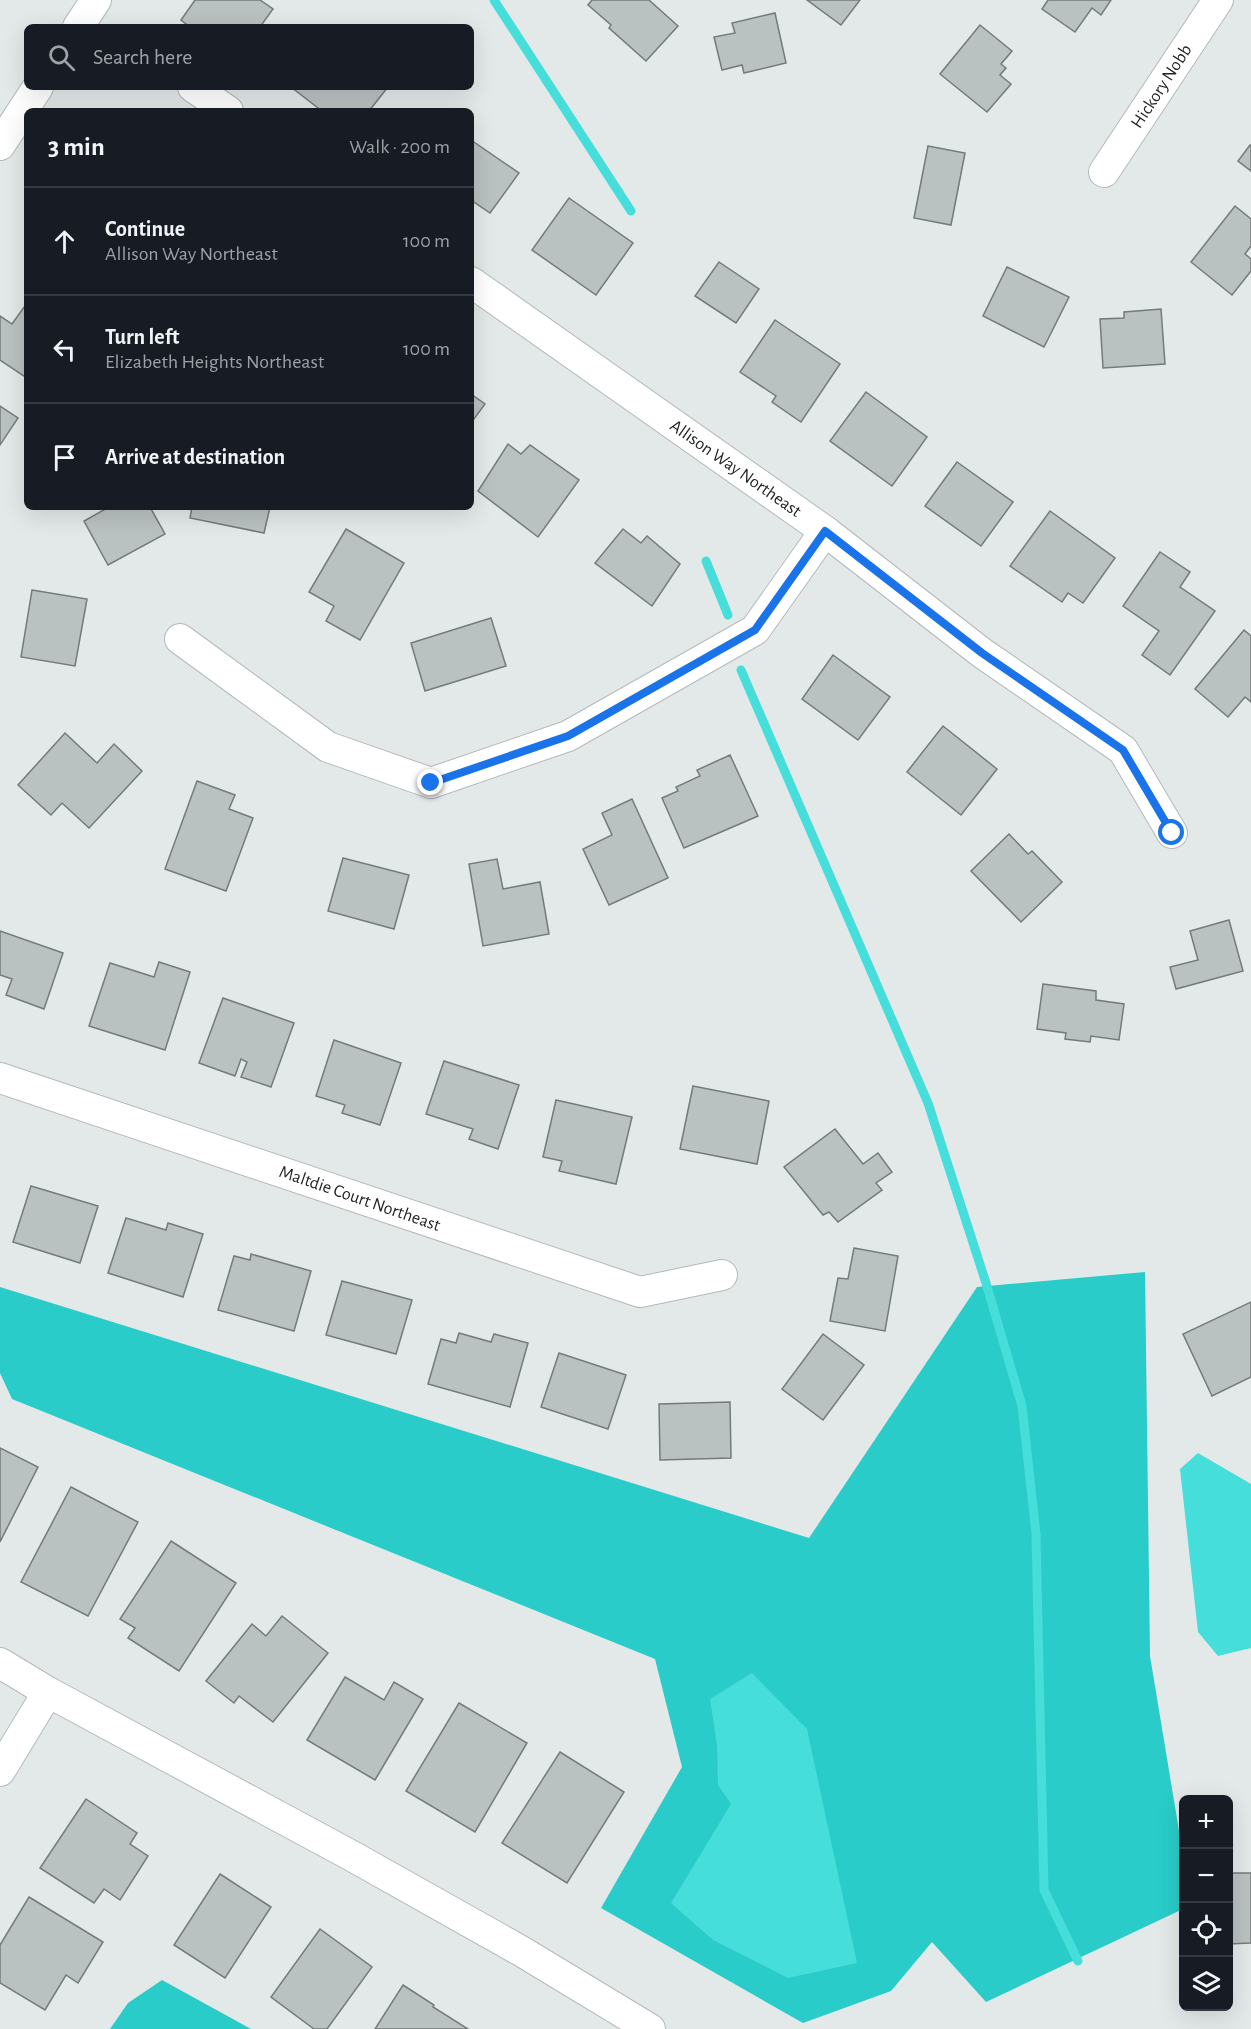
<!DOCTYPE html>
<html lang="en">
<head>
<meta charset="utf-8">
<style>
	body { margin:0; font-family:"Alegreya Sans",sans-serif; background:#242831; color:#f1f3f6 }
	.controls { position:absolute; right:18px; bottom:18px; display:grid; overflow:hidden; border-radius:9px; box-shadow:0 6px 24px #0002 }
	.controls button { width:54px; height:54px; display:grid; place-items:center; padding:0; border:0; border-bottom:2px solid #363941; background:#171b24; color:#f1f3f6; font:30px sans-serif }
	.stop { position:absolute; width:18px; height:18px; margin:-14px; border:4px solid #1a73e8; border-radius:50%; background:#fff }
	.stop.end { background:#1a73e8; border-color:#fff; box-shadow:0 2px 6px #0008 }
	.list { margin:0; padding:0; list-style:none }
	h2 { display:flex; justify-content:space-between; align-items:center; height:78px; margin:0; padding:0 24px; font-size:26px }
	h2 small { font-size:20px; font-weight:400; color:#9ea1a6 }
	.list li { display:grid; grid-template-columns:39px 1fr auto; gap:18px; align-items:center; box-sizing:border-box; height:108px; padding:0 24px; border-top:2px solid #363941 }
	.list b { display:block; font-size:22px; white-space:nowrap }
	.list p { margin:0; font-size:20px; white-space:nowrap; color:#9ea1a6 }
	.list em { font-size:20px; font-style:normal; color:#9ea1a6 }
	.icon { flex:none; width:33px; height:33px; fill:none; stroke:currentColor; stroke-width:2; stroke-linecap:round; stroke-linejoin:round }
	.map { position:relative; flex:none; width:1251px; height:2029px; overflow:hidden }
	.search { position:absolute; background:#171b24; box-shadow:0 6px 24px #0002; left:24px; top:24px; width:450px; height:66px; display:flex; align-items:center; gap:15px; box-sizing:border-box; padding:0 21px; border-radius:9px; color:#9ea1a6; font-size:22px }
	.panel { position:absolute; background:#171b24; box-shadow:0 6px 24px #0002; left:24px; top:108px; width:450px; height:402px; border-radius:9px }
	.map>svg:first-child { display:block }
	.forest { fill:#29ccc8 }
	.water { fill:#46deda }
	.lines { fill:none; stroke-linecap:round; stroke-linejoin:round }
	.stream { stroke:#46deda; stroke-width:9 }
	.building { fill:#bac1c1; stroke:#747b7a; stroke-width:1.5 }
	.minor-casing { stroke:#b3bab9; stroke-width:32 }
	.minor { stroke:#fff; stroke-width:30 }
	.route { stroke:#1a73e8; stroke-width:8 }
	.labels { text-anchor:middle; stroke-width:6; stroke-linejoin:round; paint-order:stroke }
	.street-label { font-size:18px; fill:#232625; stroke:#fff }
</style>
</head>
<body>
<div class="map">
<svg width="1251" height="2029" viewBox="0 0 1251 2029">
	<rect width="100%" height="100%" fill="#e2e9e8"/>
	<g class="forest">
		<path d="M1145 1272 1150 1656 1183 1855V1909L986 2002 932 1942 891 1991 803 2023 601 1908 682 1767 655 1659 12 1399 0 1373V1287L809 1538 977 1287Z"/>
		<path d="M162 1980 251 2029H110L128 2003Z"/>
	</g>
	<g class="water">
		<path d="M1198 1453 1251 1484V1648L1218 1656 1198 1632 1180 1469Z"/>
		<path d="M752 1673 807 1729 857 1963 788 1978 713 1940 671 1903 731 1804 718 1785 717 1745 710 1699Z"/>
	</g>
	<g class="lines">
		<g class="stream">
			<path d="M494 0 631 211"/>
			<path d="M706 561 728 615"/>
			<path d="M741 670 928 1103 986 1283 1022 1406 1036 1534 1044 1890 1078 1961"/>
		</g>
	</g>
	<g class="building">
		<path d="M195 0H260L273 9 260 27H190L181 20Z"/>
		<path d="M592 0H649L678 26 646 61 609 28 611 25 588 5Z"/>
		<path d="M807 0H860L841 25Z"/>
		<path d="M1048 0H1111L1101 15 1092 8 1075 32 1042 9Z"/>
		<path d="M775 13 786 63 744 73 742 65 722 70 714 37 735 33 732 23Z"/>
		<path d="M980 25 1012 51 1001 64 1006 68 1000 75 1011 84 987 112 940 74Z"/>
		<path d="M291 87H388L369 111H322Z"/>
		<path d="M471 140 519 173 490 213 471 200Z"/>
		<path d="M1250 145H1251V171L1238 161Z"/>
		<path d="M928 146 965 153 951 225 914 218Z"/>
		<path d="M569 198 633 243 596 295 532 250Z"/>
		<path d="M1235 206 1251 219V246L1245 254 1251 259V271L1232 295 1191 262Z"/>
		<path d="M719 262 759 289 736 323 695 296Z"/>
		<path d="M1007 267 1069 297 1044 347 983 316Z"/>
		<path d="M27 303V378L0 360V316L12 324Z"/>
		<path d="M1161 309 1165 364 1103 368 1100 319 1124 318V312Z"/>
		<path d="M775 320 840 364 801 422 772 402 776 396 740 372Z"/>
		<path d="M866 392 927 437 892 486 830 441Z"/>
		<path d="M471 394 485 404 471 423Z"/>
		<path d="M0 406 18 418 0 445Z"/>
		<path d="M508 444 521 454 530 445 579 480 538 537 478 491Z"/>
		<path d="M957 462 1013 502 981 546 925 506Z"/>
		<path d="M109 507H150L165 534 108 565 84 521Z"/>
		<path d="M192 507H270L264 533 190 518Z"/>
		<path d="M1050 511 1115 558 1083 603 1068 593 1062 602 1010 566Z"/>
		<path d="M346 529 404 563 360 640 326 621 334 606 309 592Z"/>
		<path d="M623 529 641 543 647 536 680 564 652 606 595 563Z"/>
		<path d="M1160 552 1190 572 1180 587 1215 611 1170 675 1142 655 1159 631 1123 606Z"/>
		<path d="M32 590 87 599 75 666 21 657Z"/>
		<path d="M491 618 506 666 425 691 411 643Z"/>
		<path d="M1244 630 1251 636V702L1245 697 1228 717 1195 689Z"/>
		<path d="M833 655 890 697 858 740 802 699Z"/>
		<path d="M943 726 997 769 961 815 907 772Z"/>
		<path d="M65 733 97 763 114 744 142 771 89 828 62 803 51 815 18 785Z"/>
		<path d="M730 755 758 816 684 848 662 798 678 791 676 787 700 776 697 770Z"/>
		<path d="M197 781 235 795 229 809 253 818 226 891 165 869Z"/>
		<path d="M632 799 668 878 609 905 583 849 612 835 602 813Z"/>
		<path d="M1009 834 1028 854 1032 851 1062 882 1021 922 971 871Z"/>
		<path d="M343 858 409 875 394 929 328 911Z"/>
		<path d="M497 859 503 889 540 882 549 934 483 946 469 864Z"/>
		<path d="M1229 920 1243 971 1176 989 1170 967 1198 960 1190 931Z"/>
		<path d="M0 931 63 953 44 1009 6 995 12 979 0 975Z"/>
		<path d="M159 962 190 972 165 1050 89 1026 110 963 154 977Z"/>
		<path d="M1043 984 1096 991V1000L1124 1004 1119 1040 1091 1036 1090 1042 1065 1039 1066 1033 1037 1029Z"/>
		<path d="M223 998 294 1023 271 1087 241 1077 247 1062 241 1059 235 1076 199 1063Z"/>
		<path d="M334 1040 401 1063 380 1125 342 1113 345 1105 316 1096Z"/>
		<path d="M444 1061 519 1085 498 1149 469 1139 473 1129 426 1114Z"/>
		<path d="M693 1086 769 1101 757 1164 680 1149Z"/>
		<path d="M556 1100 632 1117 616 1184 559 1171 562 1161 543 1157Z"/>
		<path d="M835 1129 863 1164 878 1153 892 1172 876 1183 882 1190 838 1222 829 1212 823 1215 784 1167Z"/>
		<path d="M31 1186 98 1206 80 1263 13 1242Z"/>
		<path d="M126 1218 166 1230 168 1223 203 1234 183 1297 108 1273Z"/>
		<path d="M854 1248 898 1256 885 1331 830 1321 838 1278 848 1279Z"/>
		<path d="M251 1254 311 1271 294 1331 218 1310 234 1256 250 1260Z"/>
		<path d="M342 1281 412 1300 396 1354 326 1335Z"/>
		<path d="M1251 1302V1377L1212 1396 1183 1334Z"/>
		<path d="M459 1333 491 1342 494 1334 528 1343 510 1407 428 1384 441 1339 456 1343Z"/>
		<path d="M823 1334 864 1365 823 1420 782 1389Z"/>
		<path d="M559 1353 626 1375 608 1429 541 1407Z"/>
		<path d="M730 1402 731 1458 660 1460 659 1404Z"/>
		<path d="M0 1448 38 1467 0 1542Z"/>
		<path d="M71 1487 138 1522 88 1616 21 1582Z"/>
		<path d="M171 1541 236 1583 179 1671 128 1638 135 1628 120 1619Z"/>
		<path d="M282 1616 328 1653 273 1722 239 1696 234 1703 206 1681 252 1624 266 1636Z"/>
		<path d="M345 1677 384 1700 394 1682 423 1699 375 1780 307 1740Z"/>
		<path d="M459 1703 527 1743 475 1832 406 1791Z"/>
		<path d="M560 1752 624 1792 567 1883 502 1843Z"/>
		<path d="M86 1799 137 1833 130 1844 148 1856 120 1900 104 1889 94 1903 40 1868Z"/>
		<path d="M1228 1873H1251V1943L1228 1944Z"/>
		<path d="M220 1874 271 1907 225 1978 174 1945Z"/>
		<path d="M29 1897 103 1942 78 1983 66 1975 45 2010 0 1983V1945Z"/>
		<path d="M320 1929 372 1967 327 2029H314L271 1997Z"/>
		<path d="M403 1985 434 2005 433 2007 468 2029H375Z"/>
	</g>
	<g class="lines">
		<g class="minor-casing">
			<g id="minor">
				<path d="M78 27 96 0"/>
				<path d="M193 87 228 111"/>
				<path d="M0 145 38 87"/>
				<path d="M1104 172 1218 0"/>
				<path d="M471 282 825 531 982 653 1123 750 1172 833"/>
				<path d="M180 639 328 747 431 783 568 736 755 630 825 531"/>
				<path d="M0 1078 640 1292 722 1275"/>
				<path d="M0 1663 48 1692 352 1856 521 1951 650 2029"/>
				<path d="M0 1771 48 1692"/>
			</g>
		</g>
		<use href="#minor" class="minor"/>
	</g>
	<g class="lines">
		<path class="route" d="M431 783 568 736 755 630 825 531 982 653 1123 750 1172 833"/>
	</g>
	<g class="labels">
		<g class="street-label">
			<text transform="translate(1161 86) rotate(-57)" y="6">Hickory Nobb</text>
			<text transform="translate(736 468) rotate(35)" y="6">Allison Way Northeast</text>
			<text transform="translate(360 1198) rotate(19)" y="6">Maltdie Court Northeast</text>
		</g>
	</g>
</svg>
<div class="controls">
<button>+</button>
<button>−</button>
<button><svg class="icon" aria-label="locate" viewBox="0 0 24 24"><circle cx="12" cy="12" r="6"/><path d="M12 2v4M12 18v4M2 12h4M18 12h4"/></svg></button>
<button><svg class="icon" aria-label="layers" viewBox="0 0 24 24"><path d="M12 4l9 5-9 5-9-5zM3 14l9 5 9-5"/></svg></button>
</div>
<div class="stop" style="left:1172px;top:833px"></div>
<div class="stop end" style="left:431px;top:783px"></div>
<div class="search"><svg class="icon" aria-label="search" viewBox="0 0 24 24"><circle cx="10" cy="10" r="6"/><path d="M15 15l6 6"/></svg>Search here</div>
<section class="panel">
<h2>3 min<small>Walk · 200 m</small></h2>
<ul class="list">
<li><svg class="icon" aria-label="ahead" viewBox="0 0 24 24"><path d="M12 20V5M6 11l6-6 6 6"/></svg><div><b>Continue</b><p>Allison Way Northeast</p></div><em>100 m</em></li>
<li><svg class="icon" aria-label="left" viewBox="0 0 24 24"><path d="M17 20v-9H6M10 6l-5 5 5 5"/></svg><div><b>Turn left</b><p>Elizabeth Heights Northeast</p></div><em>100 m</em></li>
<li><svg class="icon" aria-label="arrive" viewBox="0 0 24 24"><path d="M6 21V4h12l-3 4 3 4H6"/></svg><div><b>Arrive at destination</b></div></li>
</ul>
</section>
</div>
</body>
</html>
